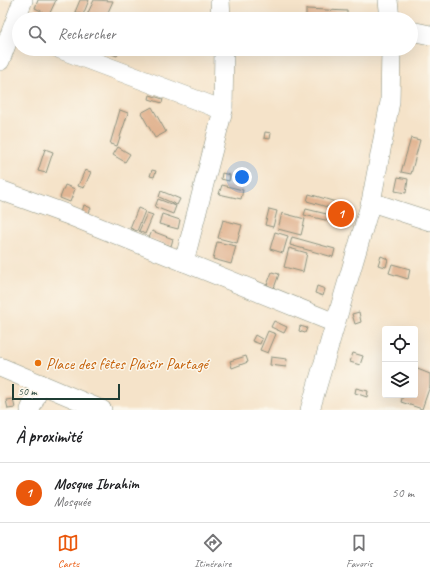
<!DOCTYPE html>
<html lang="fr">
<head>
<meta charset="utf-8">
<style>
	body { margin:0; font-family:Caveat,sans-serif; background:#f2f2f2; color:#202124 }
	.controls { position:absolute; right:12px; bottom:12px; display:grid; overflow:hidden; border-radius:4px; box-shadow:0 4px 16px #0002 }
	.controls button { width:36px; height:36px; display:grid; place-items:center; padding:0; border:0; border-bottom:1px solid #e0e0e0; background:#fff; color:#202124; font:20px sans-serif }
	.scale { position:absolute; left:12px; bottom:10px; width:108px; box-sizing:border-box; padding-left:4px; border:2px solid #1f3d34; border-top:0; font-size:11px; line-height:14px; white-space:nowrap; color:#1f3d34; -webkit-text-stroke:3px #fbf7ec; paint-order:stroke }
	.you { position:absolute; left:242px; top:177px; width:14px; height:14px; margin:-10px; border:3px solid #fff; border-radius:50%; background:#1a73e8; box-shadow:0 0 0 6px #1a73e833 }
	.badge { display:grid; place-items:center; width:26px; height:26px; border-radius:50%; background:#ea580c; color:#fff; font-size:13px; font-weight:700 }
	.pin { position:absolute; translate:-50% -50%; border:2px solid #fff; box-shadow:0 1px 4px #0006 }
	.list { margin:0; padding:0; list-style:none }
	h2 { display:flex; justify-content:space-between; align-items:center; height:52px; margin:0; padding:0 16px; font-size:17px }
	h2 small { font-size:13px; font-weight:400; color:#757577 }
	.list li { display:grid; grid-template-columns:26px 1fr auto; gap:12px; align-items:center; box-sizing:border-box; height:60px; padding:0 16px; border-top:1px solid #e0e0e0 }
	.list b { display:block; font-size:15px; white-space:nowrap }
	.list p { margin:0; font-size:13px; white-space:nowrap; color:#757577 }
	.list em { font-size:13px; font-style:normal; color:#757577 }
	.icon { flex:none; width:22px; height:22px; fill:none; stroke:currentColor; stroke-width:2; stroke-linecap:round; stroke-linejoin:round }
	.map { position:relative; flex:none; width:430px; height:410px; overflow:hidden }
	.search { position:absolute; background:#fff; box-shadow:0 4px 16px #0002; left:12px; right:12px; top:12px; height:44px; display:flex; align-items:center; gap:10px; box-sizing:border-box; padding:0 14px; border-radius:22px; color:#757577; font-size:15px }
	.sheet { height:112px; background:#fff }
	nav { display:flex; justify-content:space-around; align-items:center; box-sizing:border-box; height:56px; border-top:1px solid #e0e0e0; background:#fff; font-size:11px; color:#757577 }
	nav a { display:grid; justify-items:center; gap:2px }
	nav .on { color:#ea580c }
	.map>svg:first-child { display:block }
	.building { fill:#e2b593 }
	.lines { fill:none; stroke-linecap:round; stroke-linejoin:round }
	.minor-casing { stroke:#8a907e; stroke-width:20 }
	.minor { stroke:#fff; stroke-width:19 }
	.food-dot { fill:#e8710a; stroke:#fbf7ec; stroke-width:1.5 }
	.labels { text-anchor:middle; stroke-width:3; stroke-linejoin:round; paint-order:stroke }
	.food-label { font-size:16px; fill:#c56008; stroke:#fbf7ec; text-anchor:start }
</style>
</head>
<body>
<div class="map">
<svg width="430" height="410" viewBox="0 0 430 410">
	<rect width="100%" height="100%" fill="#fbf7ec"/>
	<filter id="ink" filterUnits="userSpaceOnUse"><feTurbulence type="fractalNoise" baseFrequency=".025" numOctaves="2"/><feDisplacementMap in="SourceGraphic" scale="8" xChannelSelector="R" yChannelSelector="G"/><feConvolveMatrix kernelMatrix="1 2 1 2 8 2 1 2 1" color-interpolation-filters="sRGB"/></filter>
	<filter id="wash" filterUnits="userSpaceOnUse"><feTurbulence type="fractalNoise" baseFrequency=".012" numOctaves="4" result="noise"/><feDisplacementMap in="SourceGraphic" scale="16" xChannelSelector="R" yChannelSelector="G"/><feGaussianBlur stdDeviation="0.9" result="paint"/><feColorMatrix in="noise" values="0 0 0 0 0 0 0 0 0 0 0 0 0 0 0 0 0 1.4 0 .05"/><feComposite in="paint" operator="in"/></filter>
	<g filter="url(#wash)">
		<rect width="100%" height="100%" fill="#f5e3c9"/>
		<g id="blocks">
			<g class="building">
				<path d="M38 0H56L49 15 35 8Z"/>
				<path d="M80 0H89L83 15 75 12Z"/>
				<path d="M94 0 113 1 105 19H90L86 17Z"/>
				<path d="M306 9 347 11V19H306Z"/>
				<path d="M111 49H120L117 56 109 53Z"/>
				<path d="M150 95 163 99 162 103 149 99Z"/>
				<path d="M152 107 166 132 155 138 141 113Z"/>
				<path d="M120 110 128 113 117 146 110 144Z"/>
				<path d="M265 132 271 133 270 139 264 138Z"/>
				<path d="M411 138 420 140 411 174 401 172Z"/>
				<path d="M118 147 130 154 125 162 113 155Z"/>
				<path d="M45 149 53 152 46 173 38 171Z"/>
				<path d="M85 170 91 172 84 188 78 186Z"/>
				<path d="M152 170 156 171 154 177 150 176Z"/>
				<path d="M222 173 230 175 229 181 221 179Z"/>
				<path d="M398 177 408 179 406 193 395 191Z"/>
				<path d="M65 185 75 189 70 202 60 198Z"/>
				<path d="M222 185 243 190 241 199 219 194Z"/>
				<path d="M161 191 180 199 177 205 159 197Z"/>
				<path d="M309 194 346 205 344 212 307 201Z"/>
				<path d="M158 199 176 206 173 214 155 207Z"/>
				<path d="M84 205 91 208 87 217 81 215Z"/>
				<path d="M138 208 145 211 137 231 130 228Z"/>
				<path d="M269 209 277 211 273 227 265 225Z"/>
				<path d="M306 209 343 218 342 224 304 215Z"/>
				<path d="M147 213 153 215 145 234 139 231Z"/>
				<path d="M282 213 305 219 301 235 278 229Z"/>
				<path d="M162 214 180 220 178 229 159 224Z"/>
				<path d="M223 220 242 225 237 243 218 238Z"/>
				<path d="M152 231 173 239 171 246 149 238Z"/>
				<path d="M275 232 288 236 283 253 270 249Z"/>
				<path d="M292 237 335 249 333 257 290 245Z"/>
				<path d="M217 242 236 246 231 264 213 259Z"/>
				<path d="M289 248 307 253 303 272 284 267Z"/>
				<path d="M381 256 388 259 386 267 378 265Z"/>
				<path d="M392 264 410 269 408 279 389 273Z"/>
				<path d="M272 272 279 274 274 288 267 285Z"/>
				<path d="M317 286 325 289 323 296 315 293Z"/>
				<path d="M359 312 361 322 355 324 352 314Z"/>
				<path d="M274 321 287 327 284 333 271 327Z"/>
				<path d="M300 326 307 328 305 333 299 331Z"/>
				<path d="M268 331 276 334 268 353 260 350Z"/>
				<path d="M255 335 262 339 260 344 252 341Z"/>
				<path d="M353 353 363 356 360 365 350 362Z"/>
				<path d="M246 356 248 362 232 368 230 361Z"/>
				<path d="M271 357 287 359 286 367 270 365Z"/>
				<path d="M415 368 430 374V386L422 409 401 402 403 395H415Z"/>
				<path d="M356 388 368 391 367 397 355 393Z"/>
				<path d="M13 399 15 408 8 409 6 400Z"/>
			</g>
		</g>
	</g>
	<g filter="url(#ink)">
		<use href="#blocks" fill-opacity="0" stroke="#8a907e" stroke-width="1"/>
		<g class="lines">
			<g class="minor-casing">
				<g id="minor">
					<path d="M220 0 221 19"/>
					<path d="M388 0 390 19"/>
					<path d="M411 31 430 35"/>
					<path d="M60 49 223 110"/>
					<path d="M0 61 23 0"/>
					<path d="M0 190 66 214 335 323"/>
					<path d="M371 202 430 221"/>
					<path d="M184 262 223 110 224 49"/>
					<path d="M0 367 102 410"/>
					<path d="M30 410 41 384"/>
					<path d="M310 410 371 202 390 102 391 49"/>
				</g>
			</g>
			<use href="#minor" class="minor"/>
		</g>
	</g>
	<circle class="food-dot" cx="38" cy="363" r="4"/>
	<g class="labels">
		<g class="food-label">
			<text x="46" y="369">Place des fêtes Plaisir Partagé</text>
		</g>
	</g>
</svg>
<div class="controls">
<button><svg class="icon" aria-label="locate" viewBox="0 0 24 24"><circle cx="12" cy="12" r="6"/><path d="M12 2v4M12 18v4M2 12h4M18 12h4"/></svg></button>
<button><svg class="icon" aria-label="layers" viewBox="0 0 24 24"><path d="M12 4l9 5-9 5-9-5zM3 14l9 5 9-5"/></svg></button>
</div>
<div class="scale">50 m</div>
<div class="you"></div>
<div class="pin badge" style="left:341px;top:214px">1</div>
<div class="search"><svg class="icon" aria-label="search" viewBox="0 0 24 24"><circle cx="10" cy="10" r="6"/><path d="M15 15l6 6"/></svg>Rechercher</div>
</div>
<section class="sheet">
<h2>À proximité<small></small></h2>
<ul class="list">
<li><span class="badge">1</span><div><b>Mosque Ibrahim</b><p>Mosquée</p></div><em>50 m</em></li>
</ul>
</section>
<nav>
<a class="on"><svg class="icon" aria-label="map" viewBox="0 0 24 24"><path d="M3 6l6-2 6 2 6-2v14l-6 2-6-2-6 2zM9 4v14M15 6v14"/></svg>Carte</a>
<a><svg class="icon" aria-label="directions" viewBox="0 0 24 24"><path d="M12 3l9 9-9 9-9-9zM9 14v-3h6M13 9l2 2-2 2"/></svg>Itinéraire</a>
<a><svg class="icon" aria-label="saved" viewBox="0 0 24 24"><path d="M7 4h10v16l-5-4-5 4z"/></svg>Favoris</a>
</nav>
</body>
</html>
